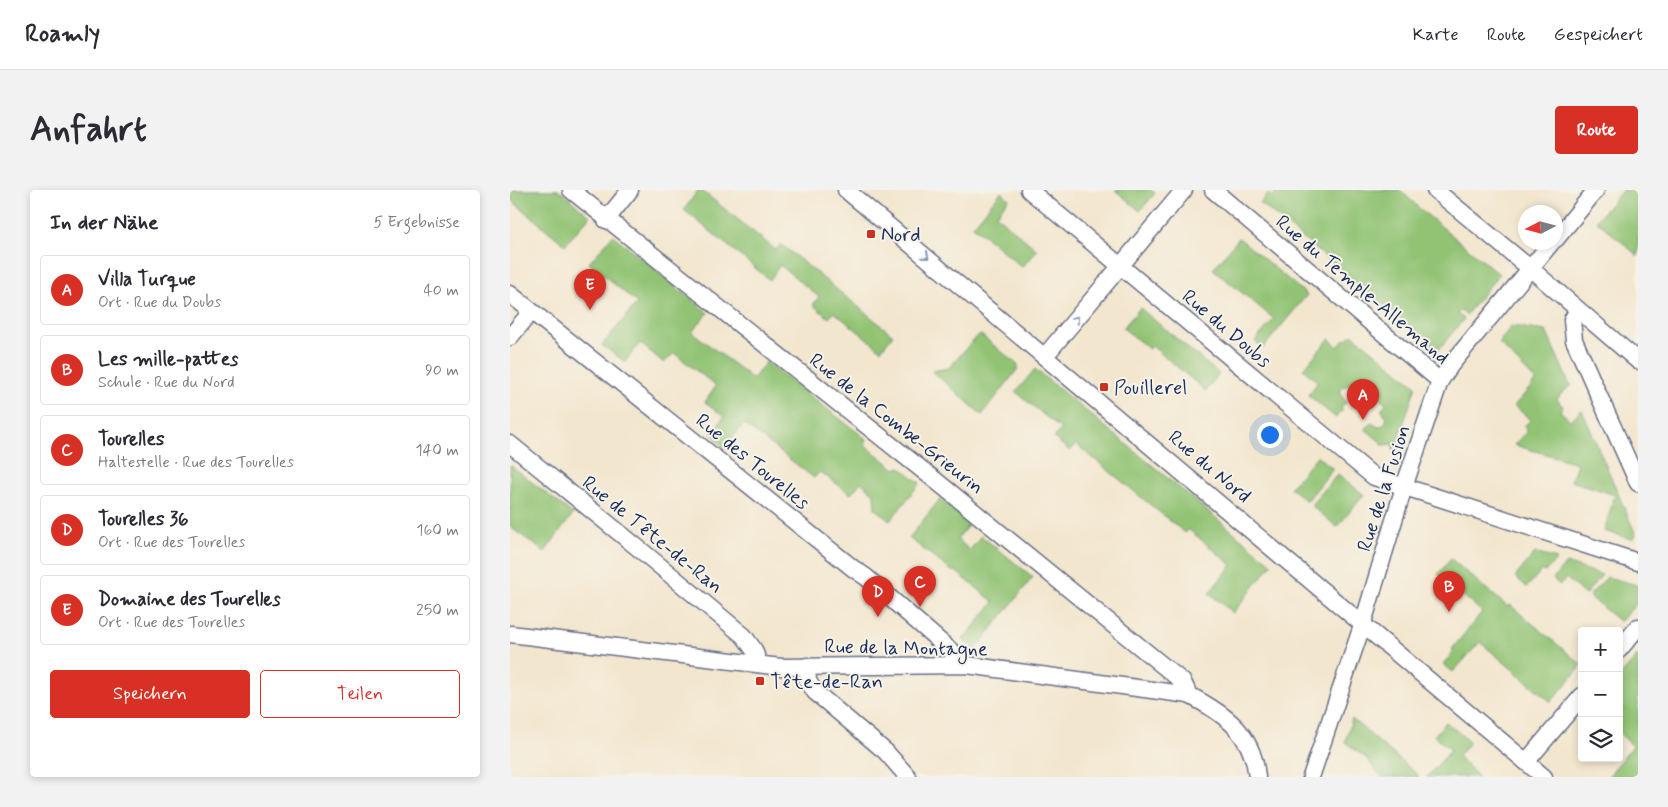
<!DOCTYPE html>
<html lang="de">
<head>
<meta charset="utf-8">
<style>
	body { margin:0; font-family:Mynerve,sans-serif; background:#f2f2f3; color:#2b2b33 }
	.controls { position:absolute; right:15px; bottom:15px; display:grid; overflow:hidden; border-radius:5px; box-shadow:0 2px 8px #0003 }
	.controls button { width:45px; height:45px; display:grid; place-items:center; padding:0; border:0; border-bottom:1px solid #e1e1e2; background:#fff; color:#2b2b33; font:25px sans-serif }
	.compass { position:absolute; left:1008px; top:15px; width:45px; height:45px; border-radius:50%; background:#fff; box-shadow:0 2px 8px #0003; rotate:264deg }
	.you { position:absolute; left:759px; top:244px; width:18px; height:18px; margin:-12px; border:4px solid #fff; border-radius:50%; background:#1a73e8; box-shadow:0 0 0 8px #1a73e833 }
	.badge { display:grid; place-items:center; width:32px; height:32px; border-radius:50%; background:#d93025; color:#fff; font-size:16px; font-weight:700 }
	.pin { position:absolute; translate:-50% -41px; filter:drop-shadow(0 1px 2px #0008) }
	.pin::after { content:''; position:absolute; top:26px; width:18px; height:15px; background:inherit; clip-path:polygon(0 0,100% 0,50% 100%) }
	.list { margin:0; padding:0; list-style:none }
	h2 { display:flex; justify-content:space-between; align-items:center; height:65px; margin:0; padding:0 20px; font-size:21px }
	h2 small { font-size:16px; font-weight:400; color:#7c7c81 }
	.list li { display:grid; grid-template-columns:32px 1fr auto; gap:15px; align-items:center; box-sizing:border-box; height:70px; margin:0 10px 10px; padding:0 10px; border:1px solid #e1e1e2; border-radius:5px }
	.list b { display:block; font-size:19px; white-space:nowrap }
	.list p { margin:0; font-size:16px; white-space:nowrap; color:#7c7c81 }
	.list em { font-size:16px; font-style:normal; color:#7c7c81 }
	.actions { display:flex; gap:10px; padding:15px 20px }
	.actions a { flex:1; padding:11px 0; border:1px solid #d93025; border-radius:5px; text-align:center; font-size:18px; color:#d93025 }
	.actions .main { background:#d93025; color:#fff }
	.icon { flex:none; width:28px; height:28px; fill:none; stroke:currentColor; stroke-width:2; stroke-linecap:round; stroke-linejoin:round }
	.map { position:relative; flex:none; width:1128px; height:587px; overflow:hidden; border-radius:5px }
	header { display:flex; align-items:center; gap:30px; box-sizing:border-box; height:70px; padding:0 25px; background:#fff; border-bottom:1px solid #e1e1e2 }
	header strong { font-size:24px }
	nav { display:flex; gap:28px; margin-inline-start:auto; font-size:18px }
	.intro { display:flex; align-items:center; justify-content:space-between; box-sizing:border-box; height:120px; padding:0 30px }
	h1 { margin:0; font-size:35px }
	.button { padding:12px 22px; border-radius:5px; background:#d93025; color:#fff; font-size:18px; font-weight:700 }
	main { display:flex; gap:30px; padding:0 30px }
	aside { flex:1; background:#fff; border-radius:5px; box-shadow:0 2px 8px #0003 }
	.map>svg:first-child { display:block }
	.green { fill:#91c373; stroke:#567968 }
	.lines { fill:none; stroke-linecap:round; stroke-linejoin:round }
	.street-casing { stroke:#676f85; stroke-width:19 }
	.street { stroke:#fff; stroke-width:16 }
	.oneway { stroke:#8d97ae }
	.poi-dot { fill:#c8321e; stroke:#f7f3e8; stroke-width:2 }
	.labels { text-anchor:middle; stroke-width:4; stroke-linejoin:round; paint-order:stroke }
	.poi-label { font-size:20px; fill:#1b2f5e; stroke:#f7f3e8; text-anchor:start }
	.street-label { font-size:20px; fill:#1b2f5e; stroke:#f7f3e8 }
</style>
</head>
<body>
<header>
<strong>Roamly</strong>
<nav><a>Karte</a><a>Route</a><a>Gespeichert</a></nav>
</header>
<div class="intro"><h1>Anfahrt</h1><a class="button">Route</a></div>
<main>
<aside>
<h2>In der Nähe<small>5 Ergebnisse</small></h2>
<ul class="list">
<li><span class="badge">A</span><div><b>Villa Turque</b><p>Ort · Rue du Doubs</p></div><em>40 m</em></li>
<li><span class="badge">B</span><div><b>Les mille-pattes</b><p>Schule · Rue du Nord</p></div><em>90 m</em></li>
<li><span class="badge">C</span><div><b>Tourelles</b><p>Haltestelle · Rue des Tourelles</p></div><em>140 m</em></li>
<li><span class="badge">D</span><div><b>Tourelles 36</b><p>Ort · Rue des Tourelles</p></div><em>160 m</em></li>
<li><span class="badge">E</span><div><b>Domaine des Tourelles</b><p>Ort · Rue des Tourelles</p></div><em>250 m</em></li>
</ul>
<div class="actions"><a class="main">Speichern</a><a>Teilen</a></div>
</aside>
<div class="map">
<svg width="1128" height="587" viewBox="0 0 1128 587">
	<rect width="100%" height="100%" fill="#f7f3e8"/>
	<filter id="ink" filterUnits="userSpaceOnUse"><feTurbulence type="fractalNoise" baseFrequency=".02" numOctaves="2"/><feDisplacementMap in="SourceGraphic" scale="10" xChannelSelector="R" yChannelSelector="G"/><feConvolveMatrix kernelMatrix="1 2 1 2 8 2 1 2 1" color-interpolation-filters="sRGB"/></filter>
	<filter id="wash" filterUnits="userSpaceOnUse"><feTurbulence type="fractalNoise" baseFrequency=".0096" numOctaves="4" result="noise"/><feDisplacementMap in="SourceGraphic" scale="20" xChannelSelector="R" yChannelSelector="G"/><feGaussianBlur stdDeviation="1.12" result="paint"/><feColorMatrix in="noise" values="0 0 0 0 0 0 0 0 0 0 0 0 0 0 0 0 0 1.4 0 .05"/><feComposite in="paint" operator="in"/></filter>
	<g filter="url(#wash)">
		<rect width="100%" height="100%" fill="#f3e6ce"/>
		<g class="green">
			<path d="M3 0H49L80 26 55 55 0 9V3Z"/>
			<path d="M188 0H191L266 60 271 54 383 145 371 160 324 122 319 128 303 115 309 107 270 75 260 90 174 20Z"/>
			<path d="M605 0H641L645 3 630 21Z"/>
			<path d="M764 0H890L910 19 989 84 956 125 950 121 947 124 954 129 928 160 750 13 758 4 762 7 766 2Z"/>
			<path d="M1113 0H1128V66L1086 30Z"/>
			<path d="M491 2 499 9 486 25 527 60 512 77 463 36Z"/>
			<path d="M103 45 198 123 182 142 243 189 256 172 355 248 356 256 385 279 390 277 410 293 380 331 365 318 364 304 351 292 341 304 310 282 304 288 234 234 214 258 201 243 214 227 195 212 206 196 164 163 154 173 130 153 115 172 92 155 127 113 79 73Z"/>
			<path d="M729 48 797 105 753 158 745 151 764 129 703 79Z"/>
			<path d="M630 118 709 184 696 201 642 156 639 159 613 138Z"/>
			<path d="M1001 136 1036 141 1059 193 1062 195 1052 203 1047 209 1053 217 1050 221 1060 230 1072 220 1126 345 1122 349 1094 341 1105 305 1061 291 1067 273 1004 255 1017 241 1014 236 1021 230 1004 216 1026 191 989 153Z"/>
			<path d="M842 144 906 196 884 262 882 254 872 255V253L855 239 861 233 869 237 875 234 877 227 871 220 876 214 852 194 846 200 840 195 832 197 830 204 836 212 831 218 833 220 828 224 826 228 798 205 808 192 793 179 819 149 828 157 835 148 837 150Z"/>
			<path d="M471 145 508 175 507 180 472 225 422 181 439 178 467 146Z"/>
			<path d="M525 179 762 374 723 423 699 403 722 375 678 339 675 343 566 254 560 261 544 248 551 239 506 202Z"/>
			<path d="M807 266 823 279 797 311 780 298Z"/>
			<path d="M0 275 63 324 34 363 28 357 0 337Z"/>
			<path d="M828 284 854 305 827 337 801 315Z"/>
			<path d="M430 309 457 331 458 336 447 349 460 360 471 346 523 387 465 460 453 450 484 412 444 380 443 382 399 348Z"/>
			<path d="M1025 363 1047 369 1035 382 1032 380 1017 397 1005 387Z"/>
			<path d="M941 369 998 417 1000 415 1072 475 1041 512 970 452 943 482 933 474 944 461 942 459 972 422 928 384Z"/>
			<path d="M1056 373 1092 385 1075 405 1056 388 1050 395 1043 389Z"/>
			<path d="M1097 387 1127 395 1128 412 1110 432 1079 406Z"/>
			<path d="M1128 465V587H1098L1123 556 1109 543V487Z"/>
			<path d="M842 529 910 587H871L856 568 835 552Z"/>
			<path d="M936 532 960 552 948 566 969 587H917L941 560 924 546Z"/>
		</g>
	</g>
	<g filter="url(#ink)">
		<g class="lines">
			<g class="street-casing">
				<g id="street">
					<path d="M61 0 430 294 673 492 679 505"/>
					<path d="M336 0 1034 587"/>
					<path d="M519 0 864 287 1128 372"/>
					<path d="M703 0 930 191"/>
					<path d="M925 0 1021 79 1128 171"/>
					<path d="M96 30 120 0"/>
					<path d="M1046 49 1086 0"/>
					<path d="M0 104 344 379 356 387 457 475"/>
					<path d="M1068 120 1062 130 1064 150 1128 293"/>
					<path d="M0 147 21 122"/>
					<path d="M535 166 674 0"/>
					<path d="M0 254 133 362 234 446 244 460 249 474"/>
					<path d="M0 444 271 477 457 475 679 505C715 524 743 543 747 587"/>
					<path d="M1109 460 1128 437"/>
					<path d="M297 476 298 491 305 502 376 562 398 587"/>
					<path d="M1016 572 1072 506"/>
					<path d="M801 587 853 433 894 297 930 191 940 176 1042 52"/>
				</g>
			</g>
			<use href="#street" class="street"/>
		</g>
		<defs><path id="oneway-chevron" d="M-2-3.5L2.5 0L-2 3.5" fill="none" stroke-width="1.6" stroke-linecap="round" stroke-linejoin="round" transform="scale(1.25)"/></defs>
		<g class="oneway">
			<use href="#oneway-chevron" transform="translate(416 66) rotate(40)"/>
			<use href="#oneway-chevron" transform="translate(566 129) rotate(-50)"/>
		</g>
	</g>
	<g class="poi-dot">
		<rect x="356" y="39" width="10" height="10" rx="2.5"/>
		<rect x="589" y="192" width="10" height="10" rx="2.5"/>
		<rect x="245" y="486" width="10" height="10" rx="2.5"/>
	</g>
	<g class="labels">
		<g class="poi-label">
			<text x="371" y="51">Nord</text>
			<text x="604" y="204">Pouillerel</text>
			<text x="260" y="498">Tête-de-Ran</text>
		</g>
		<g class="street-label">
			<text transform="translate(853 99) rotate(40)" y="7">Rue du Temple-Allemand</text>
			<text transform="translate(717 138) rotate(40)" y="7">Rue du Doubs</text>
			<text transform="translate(387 233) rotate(38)" y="7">Rue de la Combe-Grieurin</text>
			<text transform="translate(243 271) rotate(39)" y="7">Rue des Tourelles</text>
			<text transform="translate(700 276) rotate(40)" y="7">Rue du Nord</text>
			<text transform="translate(873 298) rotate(-72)" y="7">Rue de la Fusion</text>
			<text transform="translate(143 344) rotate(39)" y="7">Rue de Tête-de-Ran</text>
			<text transform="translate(396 457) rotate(1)" y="7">Rue de la Montagne</text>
		</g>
	</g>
</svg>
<div class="controls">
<button>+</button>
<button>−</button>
<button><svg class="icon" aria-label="layers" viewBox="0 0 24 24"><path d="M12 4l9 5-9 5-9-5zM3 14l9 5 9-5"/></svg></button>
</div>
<svg class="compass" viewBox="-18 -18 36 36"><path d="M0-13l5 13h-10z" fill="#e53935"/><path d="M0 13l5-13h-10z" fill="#7c7c81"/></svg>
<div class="you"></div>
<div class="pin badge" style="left:853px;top:230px">A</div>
<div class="pin badge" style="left:939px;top:422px">B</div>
<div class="pin badge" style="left:410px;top:417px">C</div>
<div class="pin badge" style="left:368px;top:427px">D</div>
<div class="pin badge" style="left:80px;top:120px">E</div>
</div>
</main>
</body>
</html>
